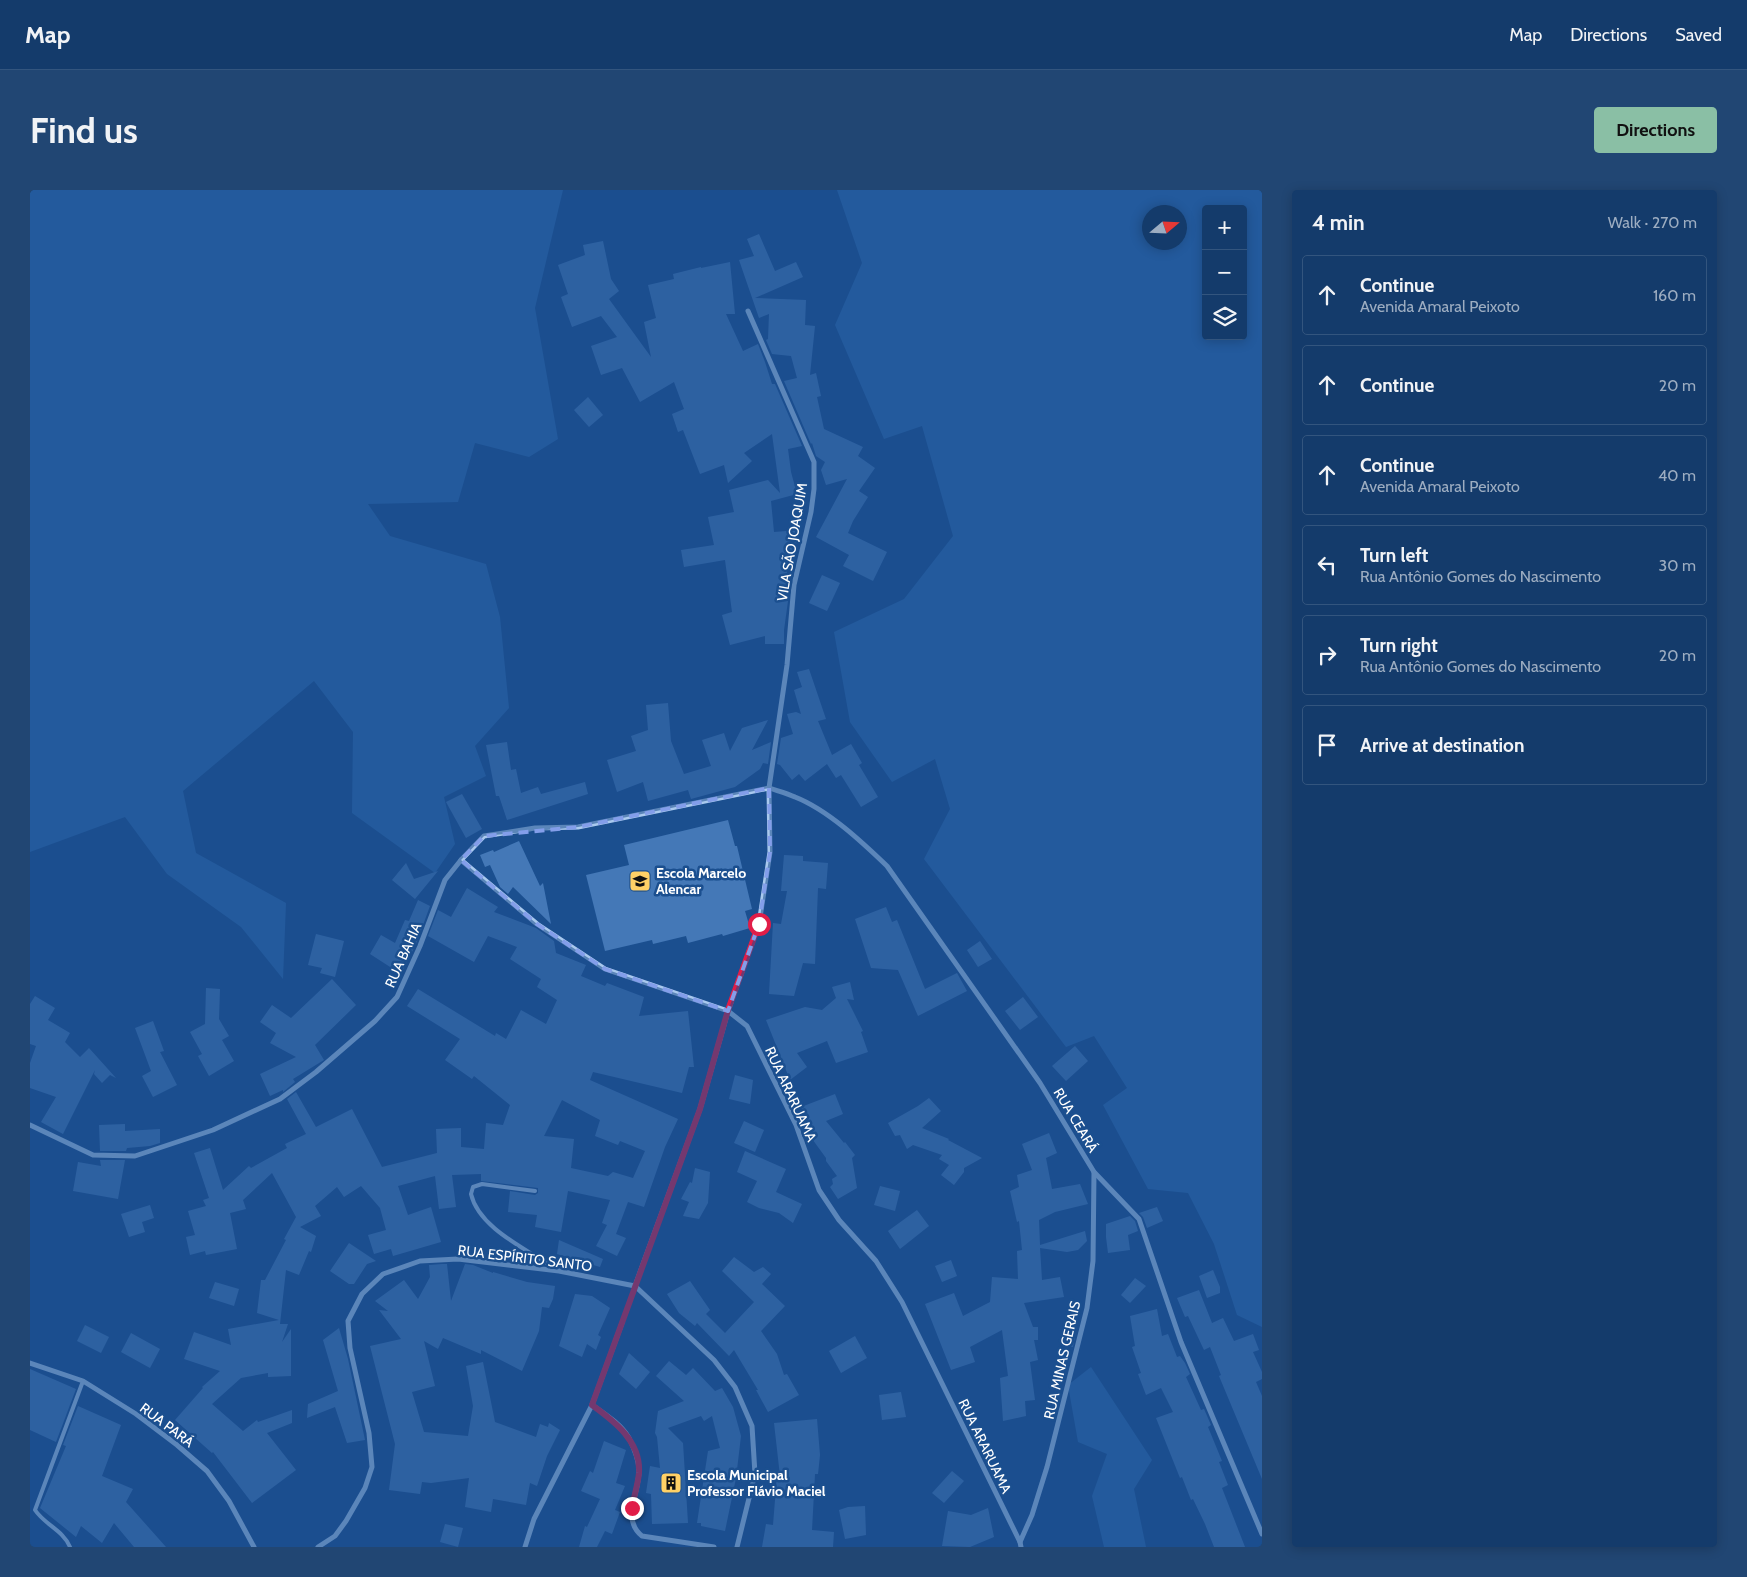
<!DOCTYPE html>
<html lang="en">
<head>
<meta charset="utf-8">
<style>
	body { margin:0; font-family:Cabin,sans-serif; background:#214673; color:#f1f3f6 }
	.controls { position:absolute; right:15px; top:15px; display:grid; overflow:hidden; border-radius:5px; box-shadow:0 2px 12px #0003 }
	.controls button { width:45px; height:45px; display:grid; place-items:center; padding:0; border:0; border-bottom:1px solid #33557e; background:#143b6b; color:#f1f3f6; font:25px sans-serif }
	.compass { position:absolute; left:1112px; top:15px; width:45px; height:45px; border-radius:50%; background:#143b6b; box-shadow:0 2px 12px #0003; rotate:71deg }
	.stop { position:absolute; width:15px; height:15px; margin:-11px; border:4px solid #e11d48; border-radius:50%; background:#fff }
	.stop.end { background:#e11d48; border-color:#fff; box-shadow:0 1px 5px #0008 }
	.list { margin:0; padding:0; list-style:none }
	h2 { display:flex; justify-content:space-between; align-items:center; height:65px; margin:0; padding:0 20px; font-size:21px }
	h2 small { font-size:16px; font-weight:400; color:#9dadc1 }
	.list li { display:grid; grid-template-columns:32px 1fr auto; gap:15px; align-items:center; box-sizing:border-box; height:80px; margin:0 10px 10px; padding:0 10px; border:1px solid #33557e; border-radius:5px }
	.list b { display:block; font-size:19px; white-space:nowrap }
	.list p { margin:0; font-size:16px; white-space:nowrap; color:#9dadc1 }
	.list em { font-size:16px; font-style:normal; color:#9dadc1 }
	.icon { flex:none; width:28px; height:28px; fill:none; stroke:currentColor; stroke-width:2; stroke-linecap:round; stroke-linejoin:round }
	.map { position:relative; flex:none; width:1232px; height:1357px; overflow:hidden; border-radius:5px }
	header { display:flex; align-items:center; gap:30px; box-sizing:border-box; height:70px; padding:0 25px; background:#143b6b; border-bottom:1px solid #33557e }
	header strong { font-size:24px }
	nav { display:flex; gap:28px; margin-inline-start:auto; font-size:18px }
	.intro { display:flex; align-items:center; justify-content:space-between; box-sizing:border-box; height:120px; padding:0 30px }
	h1 { margin:0; font-size:35px }
	.button { padding:12px 22px; border-radius:5px; background:#8abfa5; color:#111; font-size:18px; font-weight:700 }
	main { display:flex; gap:30px; padding:0 30px }
	aside { flex:1; background:#143b6b; border-radius:5px; box-shadow:0 2px 12px #0003 }
	.map>svg:first-child { display:block }
	.green { fill:#2e69ad; fill-rule:evenodd }
	.building { fill:#4478b7; fill-rule:evenodd }
	.lines { fill:none; stroke-linecap:round; stroke-linejoin:round }
	.path { stroke:#a9c9ee; stroke-width:3; stroke-dasharray:2.5 4; stroke-linecap:butt }
	.lane { stroke:#a9c9ee; stroke-width:4 }
	.street { stroke:#a9c9ee; stroke-width:5 }
	.route { stroke:#e11d48; stroke-width:6 }
	.marked { fill:none; stroke:#839eea; stroke-width:4; stroke-dasharray:10 6; stroke-linejoin:round }
	.labels { text-anchor:middle; stroke-width:5; stroke-linejoin:round; paint-order:stroke }
	.street-label { font-size:14px; fill:#fff; stroke:#1b4f8f }
	.poi-label { font-size:14px; font-weight:bold; fill:#fff; stroke:#1b4f8f; text-anchor:start }
</style>
</head>
<body>
<header>
<strong>Map</strong>
<nav><a>Map</a><a>Directions</a><a>Saved</a></nav>
</header>
<div class="intro"><h1>Find us</h1><a class="button">Directions</a></div>
<main>
<div class="map">
<svg width="1232" height="1357" viewBox="0 0 1232 1357">
	<rect width="100%" height="100%" fill="#1b4f8f"/>
	<g class="green">
		<path d="M0 0H533L505 118 528 249 499 267 445 253 428 312 338 314 360 346 456 374 470 427 479 518 445 556 456 586 414 607 425 654 405 683 322 623 323 542 284 491 153 601 166 663 256 713 253 789 211 737 137 684 95 627 0 662Z"/>
		<path d="M807 0H1232V1137L1207 1125 1184 1054 1158 1003 1118 999 1073 915 1097 898 1064 846 1036 857 894 669 920 619 905 569 862 592 820 532 804 442 874 409 923 346 892 236 854 249 805 135 832 73ZM1176 19H1213V146H1176ZM1150 22V52H1120V22Z"/>
		<path d="M1061 1177 1122 1270 1104 1299 1116 1357H1074L1062 1306 1077 1264 1048 1252 1038 1195Z"/>
	</g>
	<g class="building">
		<path d="M729 44 745 81 766 72 773 87 725 108 776 110 775 135 785 136 780 185 786 183 791 206 787 207 794 239 833 257 828 266 845 278 829 301 838 307 823 331 818 343 857 362 843 391 813 376 819 365 786 347 817 289 796 295 791 280 795 272 786 266 782 253 781 254 754 191 767 188 761 166 742 164 736 150 738 149 739 124 729 128 709 70 724 66 717 49Z"/>
		<path d="M573 51 581 89 589 101 579 109 621 167 614 132 626 128 618 95 644 89 643 84 671 77V78L700 72 705 124H696L713 161 728 154 735 172 742 194H745L772 256 758 259 761 282 767 304 741 311 744 342 769 340 764 370H758L755 411H758L754 440V454H735V446L700 455 692 425 702 422 695 370 654 377 651 360 684 355 678 327 704 322 699 300 738 290 750 303 742 244 714 263 722 271 698 293 694 275 670 284 653 240 648 242 642 224 654 219 644 192 610 212 592 178 571 185 561 156 587 147 571 126 542 137 531 107 538 104 528 75 555 65 553 55Z"/>
		<path d="M558 207 573 225 559 237 544 220Z"/>
		<path d="M792 385 810 393 797 421 779 413Z"/>
		<path d="M779 479 796 529 788 531 802 565 821 554 832 573 829 575 848 607 831 617 811 585 806 588 797 574 775 591 769 584 762 590 750 575 747 574 751 548 763 544 757 524 766 522 771 524 764 500 772 497 767 482Z"/>
		<path d="M638 513 641 551 654 584 681 576 672 550 694 543 700 561 712 538 738 530 722 560 741 552 738 574 733 573 730 579 705 597 661 609 658 600 618 611 613 592 587 602 577 570 606 561 601 546 618 540 616 515Z"/>
		<path d="M477 552 481 580 486 579 491 603 508 597 511 604 555 592 558 604 477 630 469 606H466L456 555Z"/>
		<path d="M432 604 452 639 436 648 416 612Z"/>
		<path d="M698 630 705 656H707L722 719 715 721 720 738 693 746 692 744 658 753 656 746 623 754 622 750 575 761 556 685 599 675 594 655Z"/>
		<path d="M489 651 510 696 513 693 521 734 483 697 478 704 470 697 460 675 455 677 450 665 463 660 464 662Z"/>
		<path d="M754 665 773 666V671L798 673 796 699 788 698 785 774 773 773 764 806 739 804 743 733 751 734 757 701H751Z"/>
		<path d="M376 673 384 689 408 681 385 709 362 690Z"/>
		<path d="M437 698 468 717 464 722 506 738 524 751 526 763 556 775 551 786 575 796 577 793 614 807 609 826 658 821 664 877H659L652 903 563 882 560 890 648 929 635 957 614 1017 598 1012 586 1044 596 1048 587 1066 566 1056 577 1035 572 1033 580 1010 538 1001 531 1042 505 1037 507 1025 478 1022 480 1001 505 1005 508 1003V998L451 991V984L422 985 426 1017 409 1019 405 986 368 996 378 1025 401 1017 411 1052 363 1066 361 1059 344 1064 338 1045 356 1040 350 1018 331 996 314 1007 307 997 285 1016 291 1026 270 1037 286 1046 281 1062 279 1061 269 1085 256 1080 250 1134H258L252 1152 261 1139V1186L238 1187V1183L211 1188 182 1214 213 1241 227 1230 228 1232 262 1220V1233L237 1243 266 1280 222 1313 183 1262 182 1263 145 1230 173 1198 172 1197 190 1181 154 1169 164 1142 201 1155 198 1139 249 1130 227 1123 231 1090H235L256 1050 254 1049 266 1027 242 983 213 1010 216 1019 200 1023 207 1059 176 1065 175 1061 160 1065 156 1047 165 1045 158 1021 176 1016 173 1010 179 1008 164 963 180 958 193 1000 219 976 221 978 257 958 255 954 276 944 257 909 266 902 286 937 322 919 352 977 407 963 406 939 431 938V957L454 959 456 933 473 935 480 915 444 886 442 889 415 870 430 849 377 816 388 799 465 846 466 843 476 849 491 820 516 834 527 810 507 797 511 789 480 769 487 757 458 746 444 772 398 746 408 720 421 727ZM532 910 570 930 565 946 588 955 590 951 615 961 603 988 583 982 578 986 541 978 544 949 514 946Z"/>
		<path d="M388 710 400 716 386 754 371 784 340 764 351 745 365 753 375 730 379 731Z"/>
		<path d="M856 717 862 732 867 730 895 799 927 783 937 801 888 826 868 780 841 778 825 729Z"/>
		<path d="M286 744 314 751 305 787 290 783 292 778 278 775Z"/>
		<path d="M950 751 962 769 948 777 937 760Z"/>
		<path d="M302 789 326 815 285 855 294 870 263 889 265 892 253 902V900L240 906 230 884 266 867 240 853 246 843 230 832 242 815 261 828Z"/>
		<path d="M820 792 824 810 817 809 833 841 831 842 838 862 806 873 797 851 767 863 777 877 760 890 736 830 775 817 792 820 806 808 802 797Z"/>
		<path d="M176 798 190 799 189 829 199 846 192 850 204 871 179 886 168 866 172 864 160 842 175 834Z"/>
		<path d="M5 806 25 818 18 830 40 843 35 852 50 867 59 858 86 888 80 885 72 893 64 884 65 880 33 944 11 932 26 907 0 898V873L6 856 0 854V814Z"/>
		<path d="M993 807 1008 827 990 840 975 821Z"/>
		<path d="M123 831 134 861 130 862 147 895 123 907 112 886 121 881 105 838Z"/>
		<path d="M1045 856 1058 871 1036 891 1022 876Z"/>
		<path d="M705 885 723 890 720 914 699 909Z"/>
		<path d="M805 904 813 924 796 931 814 953 815 952 825 965 822 968 827 998 808 1009 800 997 803 994 802 989 807 986 796 971V968L780 946 782 944 771 917Z"/>
		<path d="M899 908 911 921 892 938 919 949 918 950 952 968 934 978V982L924 995 911 985 919 975 909 969 912 965 883 955 877 959 870 945 865 946 858 933 888 916Z"/>
		<path d="M714 931 734 940 725 962 704 953Z"/>
		<path d="M95 934V941L130 939V953L120 956 97 958 96 961H70L69 935Z"/>
		<path d="M1019 943 1027 963 1016 968 1022 999 1050 994 1058 1014 1025 1022 1009 1030 1010 1055 1055 1041 1057 1051 1048 1060 1037 1062 1010 1058 1012 1090 1030 1087 1034 1107 994 1113 1003 1137H1008V1150H1004L1008 1170 1000 1172 1005 1210 995 1211 996 1226 973 1231 970 1188 978 1186 972 1140 940 1157 945 1172 921 1180 895 1114 924 1103 933 1126 960 1112 962 1087 988 1089 987 1061 992 1060 989 1031 987 1032 980 1001 989 997 987 985 1002 980 992 954Z"/>
		<path d="M715 961 756 979 746 1002 772 1014 763 1033 749 1023 729 1018 717 1012 727 991 707 982Z"/>
		<path d="M70 970H95L88 1009 43 1001 48 972 71 976Z"/>
		<path d="M665 978 680 982 678 1013 669 1029 653 1026 659 1012 651 1009 660 992 662 993Z"/>
		<path d="M850 996 870 1001 865 1021 844 1015Z"/>
		<path d="M120 1015 124 1028 112 1032 115 1042 99 1047 91 1024Z"/>
		<path d="M1127 1017 1133 1031 1117 1038 1113 1027 1109 1023Z"/>
		<path d="M887 1020 899 1036 870 1059 858 1041Z"/>
		<path d="M1100 1026 1105 1031 1108 1041 1098 1045 1100 1060 1078 1063 1076 1047V1034Z"/>
		<path d="M529 1050 573 1069 570 1077 527 1064Z"/>
		<path d="M319 1053 346 1071 337 1074 324 1094H319L300 1081Z"/>
		<path d="M704 1067 724 1082 733 1077 741 1084 732 1094 755 1116 731 1141 747 1164 754 1185 757 1184 769 1205 738 1222 726 1200H728L704 1160 699 1166 667 1133 665 1136 649 1123 637 1104 660 1091 680 1120 676 1124 695 1143 724 1112 692 1081Z"/>
		<path d="M921 1070 927 1086 912 1092 905 1076Z"/>
		<path d="M412 1074H417L421 1111 435 1074 443 1075 463 1083V1082L497 1092 525 1096 523 1109 519 1118 512 1117 509 1141 492 1181 451 1160V1164L413 1148 408 1159 394 1151 405 1196 382 1202 394 1242 438 1246 443 1216 436 1176 453 1172 465 1232 506 1247 510 1234 518 1237 519 1233 530 1240 517 1266 507 1296 500 1293 496 1315 463 1309 461 1322 435 1317 439 1288 401 1293 392 1292 390 1304 359 1300 365 1254 340 1156 371 1149 349 1120 358 1121 345 1111 374 1090 388 1109 400 1087 399 1075Z"/>
		<path d="M1183 1080 1190 1097V1103L1177 1108 1169 1086Z"/>
		<path d="M1105 1088 1116 1096 1100 1113 1091 1105Z"/>
		<path d="M185 1092 209 1099 204 1116 179 1108Z"/>
		<path d="M1169 1100 1182 1133 1193 1128 1204 1151 1223 1144 1229 1160 1223 1162 1232 1182V1189L1226 1192 1232 1206V1289L1189 1186 1191 1185 1180 1157 1174 1160 1158 1126 1155 1127 1147 1108Z"/>
		<path d="M545 1104 562 1106 580 1118 568 1145 571 1147 566 1160 557 1154 552 1167 529 1156Z"/>
		<path d="M1127 1119 1132 1146 1138 1144 1147 1167 1150 1166 1155 1173 1160 1184 1156 1187 1171 1220 1174 1219 1181 1235 1178 1237 1192 1271 1189 1272 1198 1295 1192 1298 1215 1357H1184L1175 1334 1163 1309 1161 1310 1152 1287 1150 1288 1126 1228 1143 1222 1131 1198 1116 1205 1108 1184 1111 1183 1102 1157 1105 1156 1100 1126Z"/>
		<path d="M55 1135 79 1147 71 1163 47 1151Z"/>
		<path d="M1047 1137 1043 1157 1032 1156 1033 1141Z"/>
		<path d="M309 1138 318 1169 335 1250 317 1253 305 1217 277 1228 278 1214 308 1201 293 1150Z"/>
		<path d="M101 1143 130 1159 120 1178 91 1162Z"/>
		<path d="M825 1146 837 1168 811 1183 799 1161Z"/>
		<path d="M599 1163 620 1182 606 1199 589 1184Z"/>
		<path d="M639 1171 656 1185 663 1178 685 1201 692 1198 703 1217 711 1246 706 1288 695 1341 671 1336V1333H667L678 1261 690 1258 682 1226 674 1231 671 1226 638 1238 653 1253 658 1333 622 1334 621 1304 616 1303 620 1276 630 1278 627 1247 625 1243 628 1221 654 1211 626 1186Z"/>
		<path d="M0 1179 46 1199 26 1252 0 1240Z"/>
		<path d="M871 1202 876 1227 852 1230 849 1205Z"/>
		<path d="M48 1216 91 1235 72 1286 103 1299 96 1312 136 1357H104L84 1333 72 1353 51 1336 46 1347 10 1318 36 1256 33 1255Z"/>
		<path d="M787 1229 790 1265 788 1284H785L782 1340 804 1342 803 1357H732L736 1334 743 1335 747 1285 750 1286 744 1233Z"/>
		<path d="M574 1251 596 1260 586 1293 595 1296 585 1320 590 1322 582 1344 575 1341 567 1357H549L555 1336 557 1337 570 1309 551 1301 560 1281 563 1283Z"/>
		<path d="M922 1281 934 1291 914 1313 902 1303Z"/>
		<path d="M835 1316 836 1345 815 1349 809 1320 818 1317Z"/>
		<path d="M958 1318 964 1347 940 1357 912 1356 918 1321 941 1325Z"/>
		<path d="M415 1334 433 1338 428 1357 410 1352Z"/>
	</g>
	<g class="lines">
		<path class="path" d="M595 1124 602 1106"/>
		<g class="lane">
			<path d="M505 1001 452 994 443 997 441 1004C449 1039 499 1060 527 1080"/>
			<path d="M40 1357C33 1340 15 1335 5 1320L53 1191"/>
		</g>
		<g class="street">
			<path d="M431 670 507 734 575 779 698 821 717 836 766 935 789 1000 809 1030 846 1071 872 1112 990 1352"/>
			<path d="M0 935 63 965 105 966 183 940 250 909 286 882 345 831 367 807 390 756 415 690 431 670 454 646 505 638 548 637 739 598C748 601 757 603 765 607 798 620 832 652 857 676L1010 893 1064 982 1109 1029 1151 1152 1232 1344"/>
			<path d="M605 1096 670 919 698 821 729 734 740 662 739 598 757 475 764 395 781 322 784 299V272L718 121"/>
			<path d="M0 1173 53 1191 106 1224 147 1255 177 1281 199 1311 224 1357"/>
			<path d="M562 1215C575 1224 591 1234 599 1248 604 1258 609 1270 609 1281 609 1304 591 1329 612 1346L684 1357"/>
			<path d="M288 1357 305 1346 316 1331 335 1298 342 1277 339 1243 320 1158 318 1131 332 1104 353 1084 390 1071 428 1069 529 1081 605 1096 684 1170 705 1197 722 1236 725 1284 707 1357"/>
			<path d="M495 1357 504 1329 562 1215 592 1133"/>
			<path d="M991 1357 990 1352 1002 1325 1017 1277 1057 1118 1063 1071 1064 982"/>
		</g>
	</g>
	<g class="lines">
		<path class="route" d="M602 1318C604 1306 608 1294 609 1283 611 1251 584 1231 562 1215L670 919 698 820 729 734"/>
	</g>
	<path d="M0 0H1232V1357H0ZM739 598 740 662 729 734 698 821 575 779 507 734 431 670 454 646 548 637Z" fill="#1b4f8f" fill-opacity=".55" fill-rule="evenodd"/>
	<path class="marked" d="M739 598 740 662 729 734 698 821 575 779 507 734 431 670 454 646 548 637Z"/>
	<defs>
		<g id="school-square" transform="scale(1.125)"><rect x="-9" y="-9" width="18" height="18" rx="4" fill="#ffd166" stroke="#1b4f8f"/><path d="M0-5L7-2L0 1L-7-2ZM-4 1L0 2.5L4 1V4Q0 6-4 4Z" fill="#111"/></g>
		<g id="building-square" transform="scale(1.125)"><rect x="-9" y="-9" width="18" height="18" rx="4" fill="#ffd166" stroke="#1b4f8f"/><path d="M-4-6H4V6H1V3H-1V6H-4ZM-2.5-4.3h1.7v1.8h-1.7ZM.8-4.3h1.7v1.8H.8ZM-2.5-1h1.7V.8h-1.7ZM.8-1h1.7V.8H.8Z" fill="#111"/></g>
	</defs>
	<g fill-rule="evenodd">
		<use href="#school-square" x="610" y="691"/>
		<use href="#building-square" x="641" y="1293"/>
	</g>
	<g class="labels">
		<g class="street-label">
			<text transform="translate(762 352) rotate(-80)" y="5">VILA SÃO JOAQUIM</text>
			<text transform="translate(373 765) rotate(-66)" y="5">RUA BAHIA</text>
			<text transform="translate(761 904) rotate(65)" y="5">RUA ARARUAMA</text>
			<text transform="translate(1046 930) rotate(59)" y="5">RUA CEARÁ</text>
			<text transform="translate(495 1068) rotate(7)" y="5">RUA ESPÍRITO SANTO</text>
			<text transform="translate(1032 1170) rotate(-77)" y="5">RUA MINAS GERAIS</text>
			<text transform="translate(137 1235) rotate(37)" y="5">RUA PARÁ</text>
			<text transform="translate(955 1256) rotate(64)" y="5">RUA ARARUAMA</text>
		</g>
		<g class="poi-label">
			<text x="626" y="688">Escola Marcelo<tspan x="626" dy="16">Alencar</tspan></text>
			<text x="657" y="1290">Escola Municipal<tspan x="657" dy="16">Professor Flávio Maciel</tspan></text>
		</g>
	</g>
</svg>
<div class="controls">
<button>+</button>
<button>−</button>
<button><svg class="icon" aria-label="layers" viewBox="0 0 24 24"><path d="M12 4l9 5-9 5-9-5zM3 14l9 5 9-5"/></svg></button>
</div>
<svg class="compass" viewBox="-18 -18 36 36"><path d="M0-13l5 13h-10z" fill="#e53935"/><path d="M0 13l5-13h-10z" fill="#9dadc1"/></svg>
<div class="stop" style="left:729px;top:734px"></div>
<div class="stop end" style="left:602px;top:1318px"></div>
</div>
<aside>
<h2>4 min<small>Walk · 270 m</small></h2>
<ul class="list">
<li><svg class="icon" aria-label="ahead" viewBox="0 0 24 24"><path d="M12 20V5M6 11l6-6 6 6"/></svg><div><b>Continue</b><p>Avenida Amaral Peixoto</p></div><em>160 m</em></li>
<li><svg class="icon" aria-label="ahead" viewBox="0 0 24 24"><path d="M12 20V5M6 11l6-6 6 6"/></svg><div><b>Continue</b></div><em>20 m</em></li>
<li><svg class="icon" aria-label="ahead" viewBox="0 0 24 24"><path d="M12 20V5M6 11l6-6 6 6"/></svg><div><b>Continue</b><p>Avenida Amaral Peixoto</p></div><em>40 m</em></li>
<li><svg class="icon" aria-label="left" viewBox="0 0 24 24"><path d="M17 20v-9H6M10 6l-5 5 5 5"/></svg><div><b>Turn left</b><p>Rua Antônio Gomes do Nascimento</p></div><em>30 m</em></li>
<li><svg class="icon" aria-label="right" viewBox="0 0 24 24"><path d="M7 20v-9h11M14 6l5 5-5 5"/></svg><div><b>Turn right</b><p>Rua Antônio Gomes do Nascimento</p></div><em>20 m</em></li>
<li><svg class="icon" aria-label="arrive" viewBox="0 0 24 24"><path d="M6 21V4h12l-3 4 3 4H6"/></svg><div><b>Arrive at destination</b></div></li>
</ul>
</aside>
</main>
</body>
</html>
